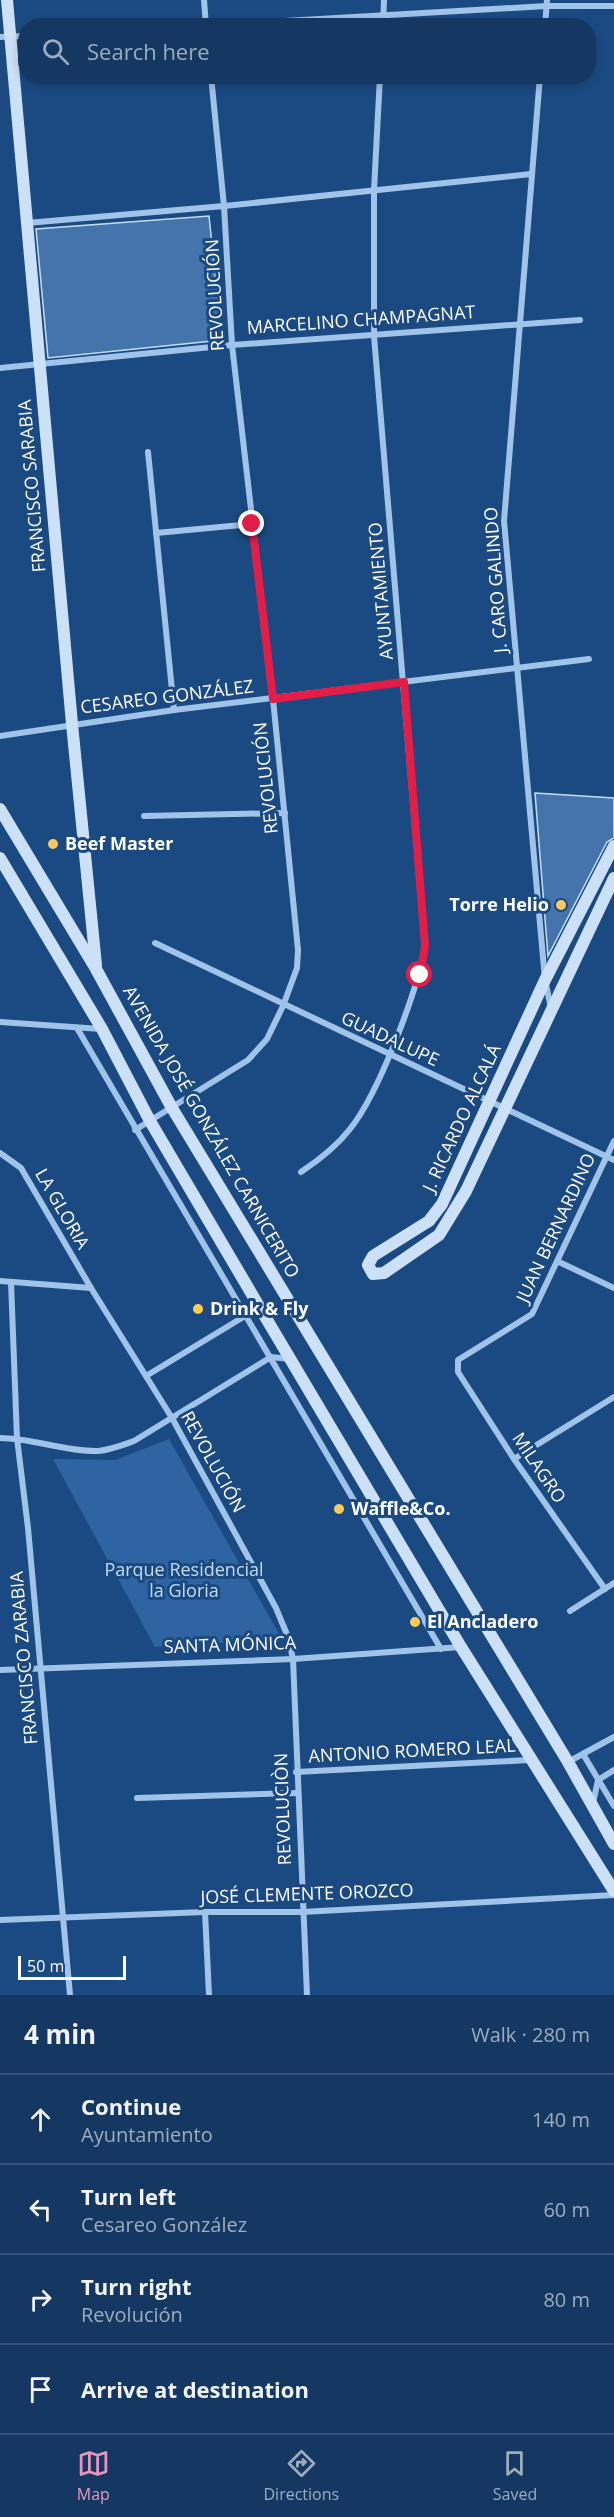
<!DOCTYPE html>
<html lang="en">
<head>
<meta charset="utf-8">
<style>
	body { margin:0; font-family:"Open Sans",sans-serif; background:#21436b; color:#f1f3f6 }
	.scale { position:absolute; left:18px; bottom:15px; width:108px; box-sizing:border-box; padding-left:6px; border:3px solid #fff; border-top:0; font-size:16px; line-height:21px; white-space:nowrap; color:#fff; -webkit-text-stroke:4px #1b4a82; paint-order:stroke }
	.stop { position:absolute; width:18px; height:18px; margin:-14px; border:4px solid #e11d48; border-radius:50%; background:#fff }
	.stop.end { background:#e11d48; border-color:#fff; box-shadow:0 2px 6px #0008 }
	.list { margin:0; padding:0; list-style:none }
	h2 { display:flex; justify-content:space-between; align-items:center; height:78px; margin:0; padding:0 24px; font-size:26px }
	h2 small { font-size:20px; font-weight:400; color:#9dacbe }
	.list li { display:grid; grid-template-columns:39px 1fr auto; gap:18px; align-items:center; box-sizing:border-box; height:90px; padding:0 24px; border-top:2px solid #335277 }
	.list b { display:block; font-size:22px; white-space:nowrap }
	.list p { margin:0; font-size:20px; white-space:nowrap; color:#9dacbe }
	.list em { font-size:20px; font-style:normal; color:#9dacbe }
	.icon { flex:none; width:33px; height:33px; fill:none; stroke:currentColor; stroke-width:2; stroke-linecap:round; stroke-linejoin:round }
	.map { position:relative; flex:none; width:614px; height:1995px; overflow:hidden }
	.search { position:absolute; background:#143862; box-shadow:0 3px 9px #0003; left:18px; right:18px; top:18px; height:66px; display:flex; align-items:center; gap:15px; box-sizing:border-box; padding:0 21px; border-radius:24px; color:#9dacbe; font-size:22px }
	.sheet { height:438px; background:#143862 }
	nav { display:flex; justify-content:space-around; align-items:center; box-sizing:border-box; height:84px; border-top:2px solid #335277; background:#143862; font-size:16px; color:#9dacbe }
	nav a { display:grid; justify-items:center; gap:3px }
	nav .on { color:#e797bd }
	.map>svg:first-child { display:block }
	.green { fill:#2e64a1 }
	.building { fill:#4474ab; stroke:#c5ddf8; stroke-width:1.5 }
	.lines { fill:none; stroke-linecap:round; stroke-linejoin:round }
	.street { stroke:#a0c3ea; stroke-width:6 }
	.secondary { stroke:#cce0f8; stroke-width:12 }
	.route { stroke:#e11d48; stroke-width:8 }
	.poi-dot { fill:#fbcb5d; stroke:#1b4a82; stroke-width:2 }
	.labels { text-anchor:middle; stroke-width:6; stroke-linejoin:round; paint-order:stroke }
	.street-label { font-size:18px; fill:#fff; stroke:#1b4a82 }
	.poi-label { font-size:18px; font-weight:bold; fill:#fff; stroke:#1b4a82; text-anchor:start }
	.park-label { font-size:18px; fill:#c5ddf8; stroke:#1b4a82 }
</style>
</head>
<body>
<div class="map">
<svg width="614" height="1995" viewBox="0 0 614 1995">
	<rect width="100%" height="100%" fill="#1b4a82"/>
	<path class="green" d="M169 1439 282 1639 155 1647 53 1459 115 1460Z"/>
	<g class="building">
		<path d="M209 216 222 340 48 358 36 229Z"/>
		<path d="M535 793 614 798V838L607 842 548 956Z"/>
	</g>
	<g class="lines">
		<g class="street">
			<path d="M204 0 206 26"/>
			<path d="M195 26 547 6H614"/>
			<path d="M383 26 384 0"/>
			<path d="M545 26 547 0"/>
			<path d="M0 37 26 36"/>
			<path d="M540 76 504 521 545 980 551 1008"/>
			<path d="M27 223 224 206 531 174"/>
			<path d="M0 368 232 345 580 320"/>
			<path d="M148 452 174 710"/>
			<path d="M156 533 252 524"/>
			<path d="M0 736 174 710 589 659"/>
			<path d="M144 816 285 813"/>
			<path d="M155 943 614 1160"/>
			<path d="M0 1022 101 1029"/>
			<path d="M77 1028 441 1649"/>
			<path d="M135 1130 248 1060 267 1039 283 1006 297 968 298 950 273 699 232 345 224 206 211 76"/>
			<path d="M0 1153 21 1168 91 1288 172 1418 276 1608 288 1637 293 1659 307 1995"/>
			<path d="M301 1172C319 1160 336 1147 350 1129 379 1093 417 992 425 946L374 336V190L380 76"/>
			<path d="M559 1262 614 1288"/>
			<path d="M0 1281 91 1288"/>
			<path d="M11 1282 17 1438 28 1528 70 1995"/>
			<path d="M146 1376 245 1316"/>
			<path d="M0 1438C33 1438 65 1452 98 1451 110 1450 123 1445 134 1441L271 1357 290 1359"/>
			<path d="M514 1459 614 1397"/>
			<path d="M605 1589 514 1459 458 1372V1360L532 1314 614 1141"/>
			<path d="M570 1611 614 1583"/>
			<path d="M0 1670 293 1659 461 1647"/>
			<path d="M583 1754 614 1806"/>
			<path d="M568 1762 614 1737"/>
			<path d="M296 1772 530 1760"/>
			<path d="M137 1798 297 1793"/>
			<path d="M593 1803 598 1780 614 1770"/>
			<path d="M205 1912 209 1995"/>
			<path d="M0 1920 205 1912H302L614 1895"/>
		</g>
		<g class="secondary">
			<path d="M7 0 72 724 96 965"/>
			<path d="M0 809 96 969 172 1108 568 1762 614 1844"/>
			<path d="M614 846 545 980 442 1204 429 1221 373 1256 368 1265 373 1274 384 1273 439 1235 466 1191 614 878"/>
			<path d="M0 858 102 1029 150 1121 260 1308 461 1647 614 1891"/>
		</g>
	</g>
	<g class="lines">
		<path class="route" d="M252 524 273 699 404 682 425 946 420 975"/>
	</g>
	<g class="poi-dot">
		<circle cx="53" cy="844" r="6"/>
		<circle cx="561" cy="905" r="6"/>
		<circle cx="198" cy="1309" r="6"/>
		<circle cx="339" cy="1509" r="6"/>
		<circle cx="415" cy="1622" r="6"/>
	</g>
	<g class="labels">
		<g class="street-label">
			<text transform="translate(215 295) rotate(-93)" y="6">REVOLUCIÓN</text>
			<text transform="translate(361 320) rotate(-4)" y="6">MARCELINO CHAMPAGNAT</text>
			<text transform="translate(32 486) rotate(-95)" y="6">FRANCISCO SARABIA</text>
			<text transform="translate(496 580) rotate(-94)" y="6">J. CARO GALINDO</text>
			<text transform="translate(381 591) rotate(-95)" y="6">AYUNTAMIENTO</text>
			<text transform="translate(167 697) rotate(-7)" y="6">CESAREO GONZÁLEZ</text>
			<text transform="translate(266 778) rotate(-96)" y="6">REVOLUCIÓN</text>
			<text transform="translate(390 1039) rotate(25)" y="6">GUADALUPE</text>
			<text transform="translate(462 1118) rotate(-65)" y="6">J. RICARDO ALCALÁ</text>
			<text transform="translate(211 1132) rotate(60)" y="6">AVENIDA JOSÉ GONZÁLEZ CARNICERITO</text>
			<text transform="translate(62 1209) rotate(60)" y="6">LA GLORIA</text>
			<text transform="translate(556 1228) rotate(-65)" y="6">JUAN BERNARDINO</text>
			<text transform="translate(213 1462) rotate(61)" y="6">REVOLUCIÓN</text>
			<text transform="translate(539 1468) rotate(56)" y="6">MILAGRO</text>
			<text transform="translate(230 1645) rotate(-2)" y="6">SANTA MÓNICA</text>
			<text transform="translate(24 1658) rotate(-95)" y="6">FRANCISCO ZARABIA</text>
			<text transform="translate(412 1751) rotate(-3)" y="6">ANTONIO ROMERO LEAL</text>
			<text transform="translate(283 1809) rotate(-92)" y="6">REVOLUCIÒN</text>
			<text transform="translate(307 1894) rotate(-2)" y="6">JOSÉ CLEMENTE OROZCO</text>
		</g>
		<g class="poi-label">
			<text x="65" y="850">Beef Master</text>
			<text x="549" y="911" text-anchor="end">Torre Helio</text>
			<text x="210" y="1315">Drink &amp; Fly</text>
			<text x="351" y="1515">Waffle&amp;Co.</text>
			<text x="427" y="1628">El Ancladero</text>
		</g>
		<g class="park-label">
			<text x="184" y="1576">Parque Residencial<tspan x="184" dy="21">la Gloria</tspan></text>
		</g>
	</g>
</svg>
<div class="scale">50 m</div>
<div class="stop" style="left:420px;top:975px"></div>
<div class="stop end" style="left:252px;top:524px"></div>
<div class="search"><svg class="icon" aria-label="search" viewBox="0 0 24 24"><circle cx="10" cy="10" r="6"/><path d="M15 15l6 6"/></svg>Search here</div>
</div>
<section class="sheet">
<h2>4 min<small>Walk · 280 m</small></h2>
<ul class="list">
<li><svg class="icon" aria-label="ahead" viewBox="0 0 24 24"><path d="M12 20V5M6 11l6-6 6 6"/></svg><div><b>Continue</b><p>Ayuntamiento</p></div><em>140 m</em></li>
<li><svg class="icon" aria-label="left" viewBox="0 0 24 24"><path d="M17 20v-9H6M10 6l-5 5 5 5"/></svg><div><b>Turn left</b><p>Cesareo González</p></div><em>60 m</em></li>
<li><svg class="icon" aria-label="right" viewBox="0 0 24 24"><path d="M7 20v-9h11M14 6l5 5-5 5"/></svg><div><b>Turn right</b><p>Revolución</p></div><em>80 m</em></li>
<li><svg class="icon" aria-label="arrive" viewBox="0 0 24 24"><path d="M6 21V4h12l-3 4 3 4H6"/></svg><div><b>Arrive at destination</b></div></li>
</ul>
</section>
<nav>
<a class="on"><svg class="icon" aria-label="map" viewBox="0 0 24 24"><path d="M3 6l6-2 6 2 6-2v14l-6 2-6-2-6 2zM9 4v14M15 6v14"/></svg>Map</a>
<a><svg class="icon" aria-label="directions" viewBox="0 0 24 24"><path d="M12 3l9 9-9 9-9-9zM9 14v-3h6M13 9l2 2-2 2"/></svg>Directions</a>
<a><svg class="icon" aria-label="saved" viewBox="0 0 24 24"><path d="M7 4h10v16l-5-4-5 4z"/></svg>Saved</a>
</nav>
</body>
</html>
